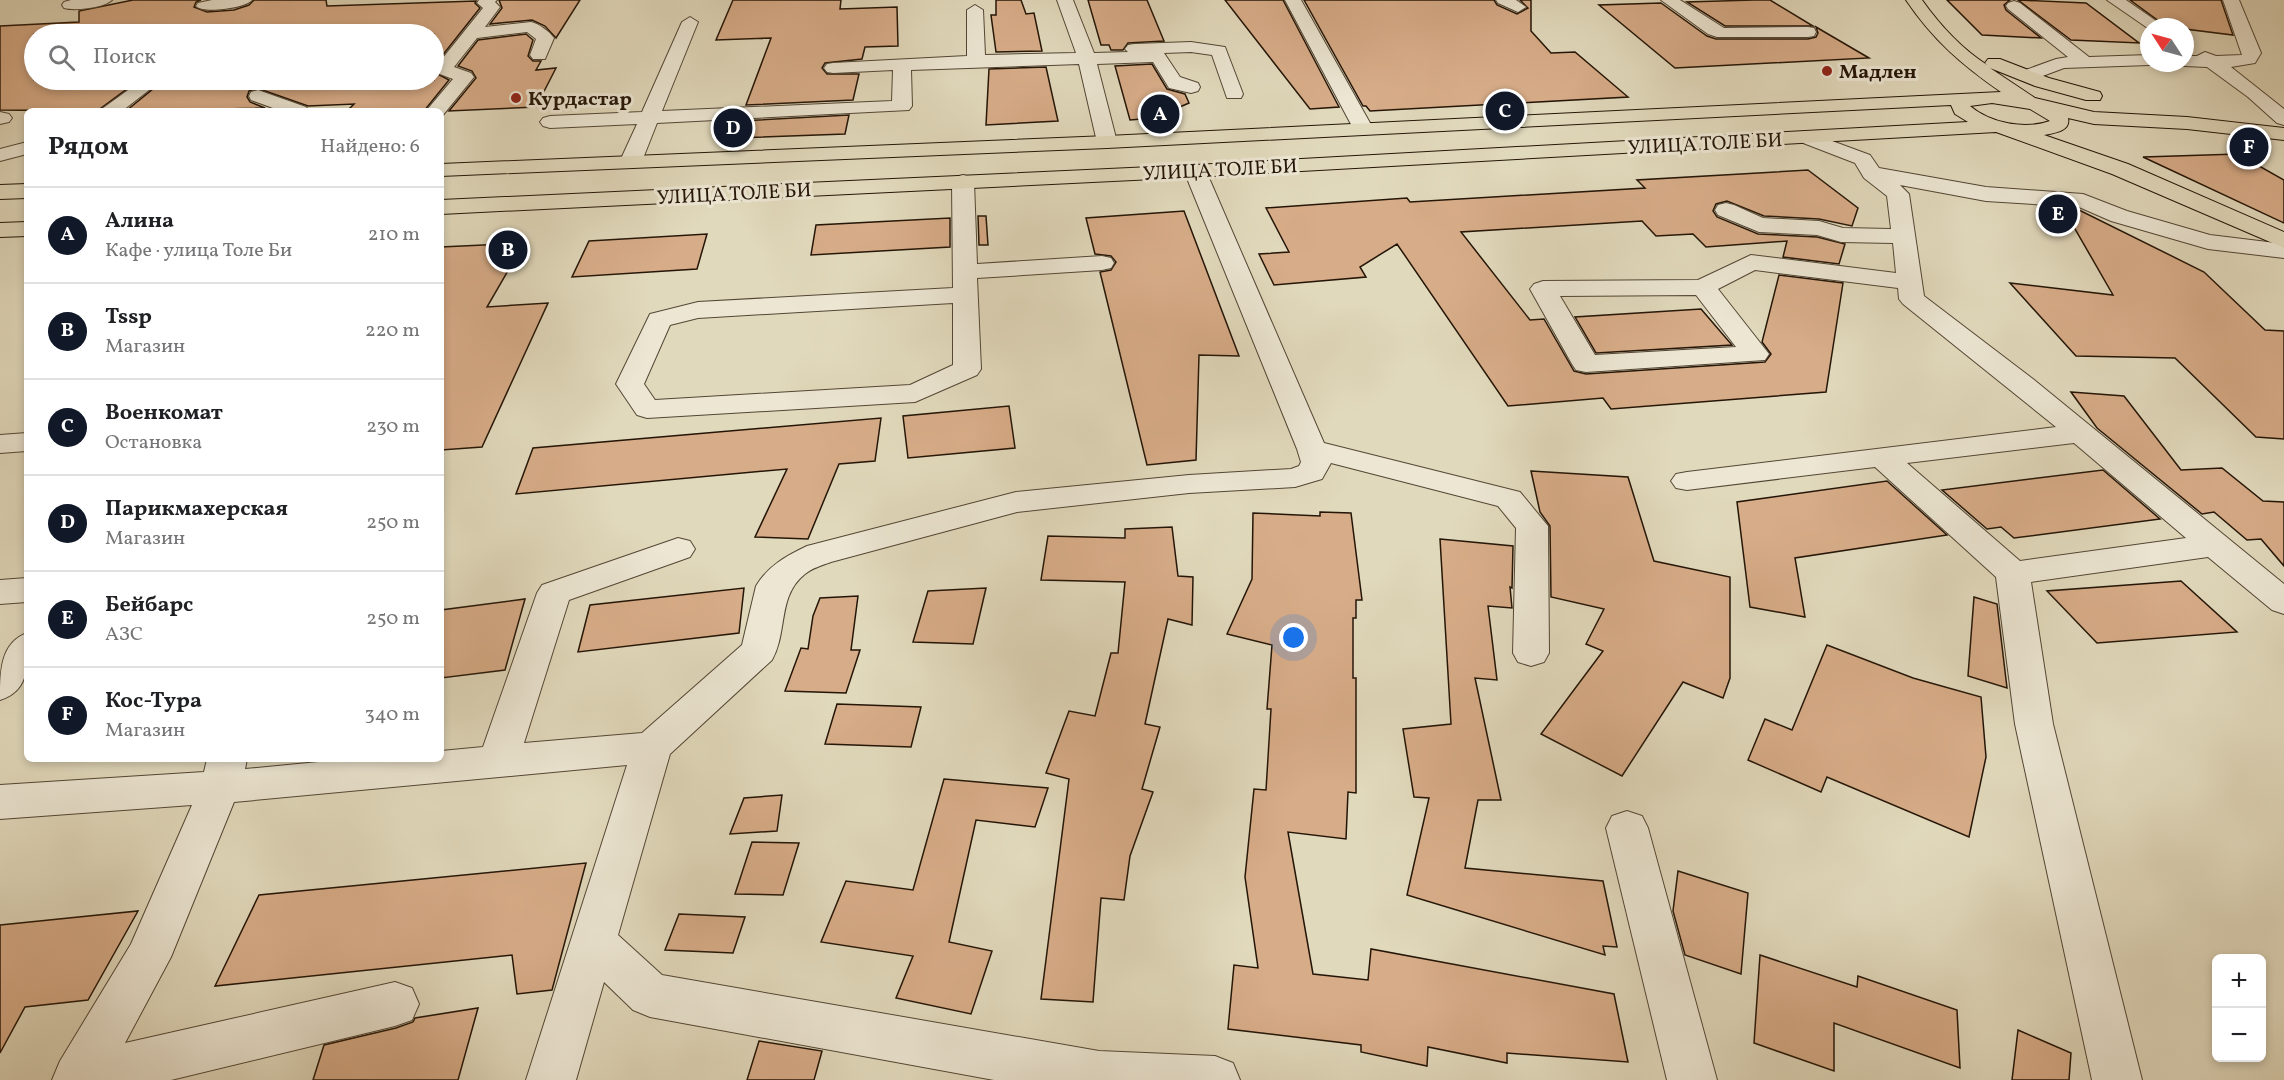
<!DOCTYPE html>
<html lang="ru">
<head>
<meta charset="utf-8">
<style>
	body { margin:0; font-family:Vollkorn,serif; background:#f6f6f6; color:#202124 }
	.controls { position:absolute; right:18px; bottom:18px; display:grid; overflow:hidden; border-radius:9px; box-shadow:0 3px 9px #0003 }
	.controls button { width:54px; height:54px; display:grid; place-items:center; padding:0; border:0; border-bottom:2px solid #e0e0e0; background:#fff; color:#202124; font:30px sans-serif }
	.compass { position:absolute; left:2140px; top:18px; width:54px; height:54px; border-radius:50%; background:#fff; box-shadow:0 3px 9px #0003; rotate:306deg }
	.you { position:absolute; left:1294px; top:638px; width:21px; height:21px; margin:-15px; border:4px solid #fff; border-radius:50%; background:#1a73e8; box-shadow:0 0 0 9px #1a73e833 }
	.badge { display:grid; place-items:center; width:39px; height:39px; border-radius:50%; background:#111827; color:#fff; font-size:20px; font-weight:700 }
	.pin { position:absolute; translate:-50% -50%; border:3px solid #fff; box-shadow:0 2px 6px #0006 }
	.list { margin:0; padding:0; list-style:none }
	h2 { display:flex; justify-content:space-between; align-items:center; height:78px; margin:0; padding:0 24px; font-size:26px }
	h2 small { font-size:20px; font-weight:400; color:#757577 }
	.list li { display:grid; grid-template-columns:39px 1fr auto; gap:18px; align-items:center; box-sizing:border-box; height:96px; padding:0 24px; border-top:2px solid #e0e0e0 }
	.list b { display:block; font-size:22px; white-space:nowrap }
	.list p { margin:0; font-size:20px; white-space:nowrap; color:#757577 }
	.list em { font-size:20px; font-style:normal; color:#757577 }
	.icon { flex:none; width:33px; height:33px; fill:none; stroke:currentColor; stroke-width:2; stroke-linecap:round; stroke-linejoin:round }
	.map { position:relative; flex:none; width:2284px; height:1080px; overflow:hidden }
	.search { position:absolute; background:#fff; box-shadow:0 3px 9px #0003; left:24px; top:24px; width:420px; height:66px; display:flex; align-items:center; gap:15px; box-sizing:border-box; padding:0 21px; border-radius:33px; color:#757577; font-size:22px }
	.panel { position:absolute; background:#fff; box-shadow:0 3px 9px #0003; left:24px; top:108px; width:420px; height:654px; border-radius:9px }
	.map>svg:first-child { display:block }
	.building { fill:#d7ac88; stroke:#241507; stroke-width:1.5 }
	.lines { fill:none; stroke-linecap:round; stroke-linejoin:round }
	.minor-casing { stroke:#534634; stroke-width:2 }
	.major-casing { stroke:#241507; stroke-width:2 }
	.minor { fill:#ece6d3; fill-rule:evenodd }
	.major { fill:#e1d9bc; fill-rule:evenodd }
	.poi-dot { fill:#8f2418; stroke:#ece6d3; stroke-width:2 }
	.labels { text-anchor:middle; stroke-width:6; stroke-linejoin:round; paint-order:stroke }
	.far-poi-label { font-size:20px; font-weight:bold; fill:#241507; stroke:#ece6d3; text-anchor:start }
	.far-street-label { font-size:20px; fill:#241507; stroke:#ece6d3 }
</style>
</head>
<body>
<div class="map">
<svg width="2284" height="1080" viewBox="0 0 2284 1080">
	<rect width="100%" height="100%" fill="#e1d9bc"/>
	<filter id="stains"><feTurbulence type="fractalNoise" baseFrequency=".00333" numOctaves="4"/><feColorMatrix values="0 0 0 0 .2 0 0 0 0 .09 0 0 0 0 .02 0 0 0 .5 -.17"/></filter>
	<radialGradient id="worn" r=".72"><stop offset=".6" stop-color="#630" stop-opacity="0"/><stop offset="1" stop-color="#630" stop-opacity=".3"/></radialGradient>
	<g class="building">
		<path d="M133 0H201L196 2 194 7 207 12 234 10 249 5 254 0H326L327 6 476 1 475 3 480 8 434 66V34H34V80H139L97 111 0 110V26L79 22V11Z"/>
		<path d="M499 0H580L556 38 545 26 532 20 490 24 502 8Z"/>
		<path d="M733 0H841L840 9 897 7 898 46 865 47 862 59 825 63 822 68 827 74H859L853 100 746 105 771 38 716 40Z"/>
		<path d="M996 0H1021L1026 14 1034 13 1042 51 996 52 991 15H996Z"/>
		<path d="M1088 0H1147L1164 41 1128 43 1123 50H1111L1109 45H1101Z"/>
		<path d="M1225 0H1283L1339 107 1310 109Z"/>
		<path d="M1304 0H1494L1497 5 1517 14 1528 8 1520 0H1531V31L1551 53 1575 52 1628 97 1370 111 1366 106H1363Z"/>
		<path d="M1754 0H1770L1813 26H1725L1687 2Z"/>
		<path d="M1947 0H2010L2004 5 2006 10 2041 38 1982 35Z"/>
		<path d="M2018 0 2086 3 2139 43 2071 40Z"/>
		<path d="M2130 0H2221L2233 35 2185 29V27H2167Z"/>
		<path d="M1661 3 1707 36 1716 39H1808L1816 37 1818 33 1816 27 1869 58 1675 68 1599 5Z"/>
		<path d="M526 34 533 40 528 56 533 61H541L536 70 556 68 536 107 449 111 476 78 472 71 458 66 478 40Z"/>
		<path d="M1152 64 1167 89 1185 94 1189 103 1154 118 1130 120 1115 66Z"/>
		<path d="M1046 67 1058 121 986 125 989 69Z"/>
		<path d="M434 72 449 80 424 111H347L354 104 308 106 257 88 249 91 247 97 250 102 265 108 126 111 164 80H434Z"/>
		<path d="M849 115 845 134 734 138 740 121Z"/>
		<path d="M2238 154 2284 180V223L2143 157Z"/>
		<path d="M1808 170 1858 208 1852 226 1819 219 1764 216 1727 201 1716 204 1713 211 1717 217 1758 234 1817 237 1845 244 1839 264 1783 257 1787 241 1706 247 1693 234 1656 236 1642 221 1461 232 1530 320 1544 319 1574 371 1586 374 1765 362 1771 354 1762 342 1779 275 1843 283 1826 392 1611 409 1603 398 1508 406 1397 244 1360 267 1366 277 1274 285 1259 254 1289 252 1266 208 1407 198 1410 202 1645 188 1637 180Z"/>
		<path d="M2063 208 2077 209 2204 272 2265 330 2284 331V439L2256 437 2175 358 2076 356 2010 283 2113 295Z"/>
		<path d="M1184 211 1239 356 1199 355 1196 460 1147 465 1100 272 1111 270 1116 262 1111 256 1095 254 1086 218Z"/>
		<path d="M978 216H986L988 245H979Z"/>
		<path d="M950 218V247L811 255 816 225Z"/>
		<path d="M707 234 697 269 572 277 589 241Z"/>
		<path d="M524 243 487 307 548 303 482 447 441 450V247Z"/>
		<path d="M1701 309 1732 345 1596 353 1575 317Z"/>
		<path d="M2071 392 2124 396 2181 470 2222 468 2263 501 2284 502V566L2261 539 2247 540 2214 512 2202 514 2097 428Z"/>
		<path d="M1009 406 1015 448 908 458 903 416Z"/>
		<path d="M881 418 875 461 839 464 808 539 755 537 787 469 516 494 533 448Z"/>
		<path d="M2103 470 2160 519 2014 538 2001 527 1987 529 1942 490Z"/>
		<path d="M1531 471 1628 477 1654 561 1730 577V678L1723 698 1683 682 1622 776 1541 734 1603 651 1586 644 1604 609 1551 597 1550 526 1540 512Z"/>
		<path d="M1887 481 1947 535 1795 558 1805 617 1750 607 1737 502Z"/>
		<path d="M1320 512 1351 513 1362 600H1356V618H1353V678H1356V793L1348 792 1346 839 1288 832 1313 974 1368 980 1371 949 1614 994 1628 1062 1507 1053V1063L1428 1047 1427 1066 1361 1052V1045L1228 1029 1234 965 1258 968 1245 877 1254 789 1266 790 1271 709H1267L1272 645 1227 634 1252 579 1253 513 1320 516Z"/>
		<path d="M1172 527 1178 576 1193 577 1192 625 1168 619 1145 724 1160 727 1142 789 1153 792 1130 856 1124 900 1101 898 1093 1002 1041 999 1069 779 1046 773 1069 711 1095 716 1111 653H1118L1125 582 1041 580 1048 536 1125 538V529Z"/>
		<path d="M1440 539 1513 546 1512 588 1510 587 1512 608 1488 606 1497 680 1475 678 1501 800H1478L1465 868 1603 881 1617 947 1603 946 1605 955 1407 895 1429 798 1414 797 1403 729 1451 724Z"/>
		<path d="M2181 581 2237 632 2097 643 2047 591Z"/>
		<path d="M744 588 739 633 578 652 590 605Z"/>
		<path d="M986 588 973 644 913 642 928 591Z"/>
		<path d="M858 596 851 650H860L846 693 785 691 801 648 808 649 813 616 820 598Z"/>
		<path d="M1974 597 1997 604 2007 688 1968 676Z"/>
		<path d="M525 599 505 670 441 678V610Z"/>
		<path d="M1827 645 1913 678 1981 697 1986 757 1969 837 1827 777 1821 792 1748 760 1765 719 1792 730Z"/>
		<path d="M837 704 921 707 911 747 825 744Z"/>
		<path d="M944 779 1048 788 1035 827 976 820 949 942 992 951 971 1014 896 998 913 956 821 942 846 881 913 890Z"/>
		<path d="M782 795 777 831 730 834 744 798Z"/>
		<path d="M752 842 799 843 783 895 735 894Z"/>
		<path d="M586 863 552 990 517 994 512 955 215 986 259 895Z"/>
		<path d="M1678 871 1748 893 1741 974 1685 955 1673 911Z"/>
		<path d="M138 911 88 1000 25 1007 0 1053V925Z"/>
		<path d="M679 914 745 917 733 953 665 950Z"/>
		<path d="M1760 955 1857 987 1858 976 1957 1010 1960 1068 1834 1023V1071L1754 1043Z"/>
		<path d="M478 1008 458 1080H313L324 1045 396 1028 413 1022 415 1018Z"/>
		<path d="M2018 1030 2071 1053 2069 1080H2012Z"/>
		<path d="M759 1041 822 1051 814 1080H747Z"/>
	</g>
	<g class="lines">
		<g class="minor-casing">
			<g id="minor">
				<path d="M71 0H112C104 8 75 11 64 8L62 5 64 2Z"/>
				<path d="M212 0H252C245 8 203 14 196 6L198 3Z"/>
				<path d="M479 0H497L495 2 500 7 485 27 531 22C539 24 549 31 554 38L545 59H533L530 55 536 39 527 32 477 38 454 67 471 73 474 77 443 115 441 116V111H426L453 79 437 73 434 69 483 8 477 3Z"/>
				<path d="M1057 0H1073L1094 53 1128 52 1125 49 1128 45 1134 44 1191 42 1225 47 1243 94 1241 98H1227L1212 55 1191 52 1164 53 1180 77 1198 83 1200 87 1198 91 1191 93 1169 88 1153 62 1097 64 1117 142 1114 146H1100L1097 142 1079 64 911 70 912 106 909 110 657 123 642 161 638 165 631 167 624 165 620 161 637 124 550 128 543 126 540 122 543 118 550 116 642 112 682 22 690 17 698 22 662 111 892 101 893 70 833 73 827 72 824 68 827 64 833 63 967 56V10L975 5 983 10 985 55 1076 53Z"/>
				<path d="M1285 0H1301L1374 130 1371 134H1357L1354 130Z"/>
				<path d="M1496 0H1516L1526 7 1518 12 1498 3Z"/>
				<path d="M1661 0H1680L1724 28 1808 27 1814 28 1816 32 1814 36 1808 37H1717L1708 34Z"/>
				<path d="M2107 0H2126L2165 27H2149V29Z"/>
				<path d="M2223 0H2239L2261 53 2255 63 2231 67 2284 109V125L2277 123 2248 97 2207 67 2185 66 2177 63H2185V56H2197L2205 52 2216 56 2242 55Z"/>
				<path d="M2014 1 2020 3 2089 57 2149 55V63H2156L2149 65 2064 68 2032 80H2020L2017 76 2020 72 2056 59 2068 57 2008 9 2006 6 2008 3Z"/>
				<path d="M142 80H162L122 111H99Z"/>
				<path d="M258 90 306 107 309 111H281L251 100 249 96 251 92Z"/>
				<path d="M0 112 9 114 12 118 9 122 0 124Z"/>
				<path d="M1805 131 1870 155 1879 168 1986 187 2083 194 2127 211 2210 235 2284 244V258L2208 249 2111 221 2079 207 1986 201 1900 185 1909 194 1924 296 2033 379 2284 584V614L2272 610 2208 557 2031 582 2053 724 2142 1080H2092L2015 724 1996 577 1875 467 1687 490 1676 488 1671 481 1676 474 1687 472 2056 427 1903 304 1899 299 1898 288 1755 270 1718 289 1769 354 1765 360 1586 372 1576 370 1572 364 1530 289 1534 284 1543 281 1698 280 1751 255 1896 273 1893 243 1841 242 1817 235 1759 232 1718 215 1715 210 1718 205 1726 203 1734 205 1763 218 1819 221 1843 228 1891 229 1887 196 1864 178 1855 163 1798 141 1795 137 1798 133ZM1696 295 1736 347 1595 355 1560 296ZM2074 443 2186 538 2020 561 1907 463Z"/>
				<path d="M27 142V154L0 161V149Z"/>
				<path d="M1195 165 1203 166 1206 171 1324 443 1520 492 1548 526 1549 653 1544 662 1531 666 1518 662 1513 653 1516 528 1498 506 1331 463 1322 479 1295 487 1189 493 1017 512 831 562C823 565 812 568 805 574 777 596 788 632 772 660L670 754 618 935 662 975 1099 1051 1215 1056 1233 1063 1240 1080H994L650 1017 633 1010 604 982 576 1080H526L627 765 234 802 171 957 125 1043 395 982 412 988 419 1004 412 1020 395 1026 171 1080H52L60 1061 131 944 192 805 0 819V785L204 772 207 759H247L245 769 350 759H441V751L483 747 537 593 542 585 678 538 690 541 695 549 690 557 569 600 524 743 642 733 742 645 756 586C768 566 786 556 807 546L1016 492 1189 475 1291 469 1299 466 1301 462 1297 449 1184 171 1187 166Z"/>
				<path d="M963 175 971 177 974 182 977 264 1102 256 1111 258 1114 263 1111 268 1102 270 977 278 981 369 977 375 915 402 647 418 637 415 616 384 650 314 698 302 953 288 952 182 955 177ZM953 303V365L910 385 655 400 644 384 670 325 698 318Z"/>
				<path d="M27 433V451L0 453V435Z"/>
				<path d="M27 578V602L0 604V580Z"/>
				<path d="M27 633C27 661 32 690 0 700 0 672 0 643 27 633Z"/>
				<path d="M1627 811 1642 816 1648 828 1717 1080H1667L1606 828 1612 816Z"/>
			</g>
		</g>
		<g class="major-casing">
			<g id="major">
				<path d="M1906 0H1922C1939 24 1962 49 1987 65L1985 63 1988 59H2000L2049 78 2100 92 2102 96 2100 100H2086L2035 86 1990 68 2035 98 2094 112 2187 117 2284 128V140L2187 129 2094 124 2068 118C2071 131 2055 133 2044 135L2128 164 2284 232V248L2112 174 1996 132 1195 177 441 214V200L1195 165 1968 122 1955 114 1951 105 1107 148 441 176V164L1107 136 2001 92C1962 65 1933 40 1906 0ZM1992 103 2030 109 2050 121C2025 130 1990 123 1970 106Z"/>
				<path d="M27 184V198L0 199V185Z"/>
				<path d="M27 222V236L0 237V223Z"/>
			</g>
		</g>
		<use href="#minor" class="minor"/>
		<use href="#major" class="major"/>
	</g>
	<g class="poi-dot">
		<circle cx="1827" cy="71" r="6"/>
		<circle cx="516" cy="98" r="6"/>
	</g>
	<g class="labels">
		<g class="far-poi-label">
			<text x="1839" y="78">Мадлен</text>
			<text x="528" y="105">Курдастар</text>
		</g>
		<g class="far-street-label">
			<text transform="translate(1705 143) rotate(-3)" y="7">УЛИЦА ТОЛЕ БИ</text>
			<text transform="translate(1220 169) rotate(-3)" y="7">УЛИЦА ТОЛЕ БИ</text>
			<text transform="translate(734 193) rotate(-3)" y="7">УЛИЦА ТОЛЕ БИ</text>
		</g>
	</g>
	<rect width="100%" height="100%" filter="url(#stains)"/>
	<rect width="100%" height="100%" fill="url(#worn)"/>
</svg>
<div class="controls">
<button>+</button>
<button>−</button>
</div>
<svg class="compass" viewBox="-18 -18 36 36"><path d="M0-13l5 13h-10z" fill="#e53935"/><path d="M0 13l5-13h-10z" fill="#757577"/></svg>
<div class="you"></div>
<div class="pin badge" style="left:1160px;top:114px">A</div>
<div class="pin badge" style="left:508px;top:250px">B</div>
<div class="pin badge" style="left:1505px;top:111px">C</div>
<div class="pin badge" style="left:733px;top:128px">D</div>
<div class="pin badge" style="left:2058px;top:214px">E</div>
<div class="pin badge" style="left:2249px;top:147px">F</div>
<div class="search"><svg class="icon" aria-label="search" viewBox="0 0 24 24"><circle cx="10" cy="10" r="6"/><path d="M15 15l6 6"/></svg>Поиск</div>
<section class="panel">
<h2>Рядом<small>Найдено: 6</small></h2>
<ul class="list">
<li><span class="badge">A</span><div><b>Алина</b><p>Кафе · улица Толе Би</p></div><em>210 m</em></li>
<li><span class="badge">B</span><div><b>Tssp</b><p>Магазин</p></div><em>220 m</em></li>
<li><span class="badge">C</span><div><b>Военкомат</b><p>Остановка</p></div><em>230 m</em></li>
<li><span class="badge">D</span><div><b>Парикмахерская</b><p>Магазин</p></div><em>250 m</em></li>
<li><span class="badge">E</span><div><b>Бейбарс</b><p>АЗС</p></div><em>250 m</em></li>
<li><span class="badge">F</span><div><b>Кос-Тура</b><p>Магазин</p></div><em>340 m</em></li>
</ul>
</section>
</div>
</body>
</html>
